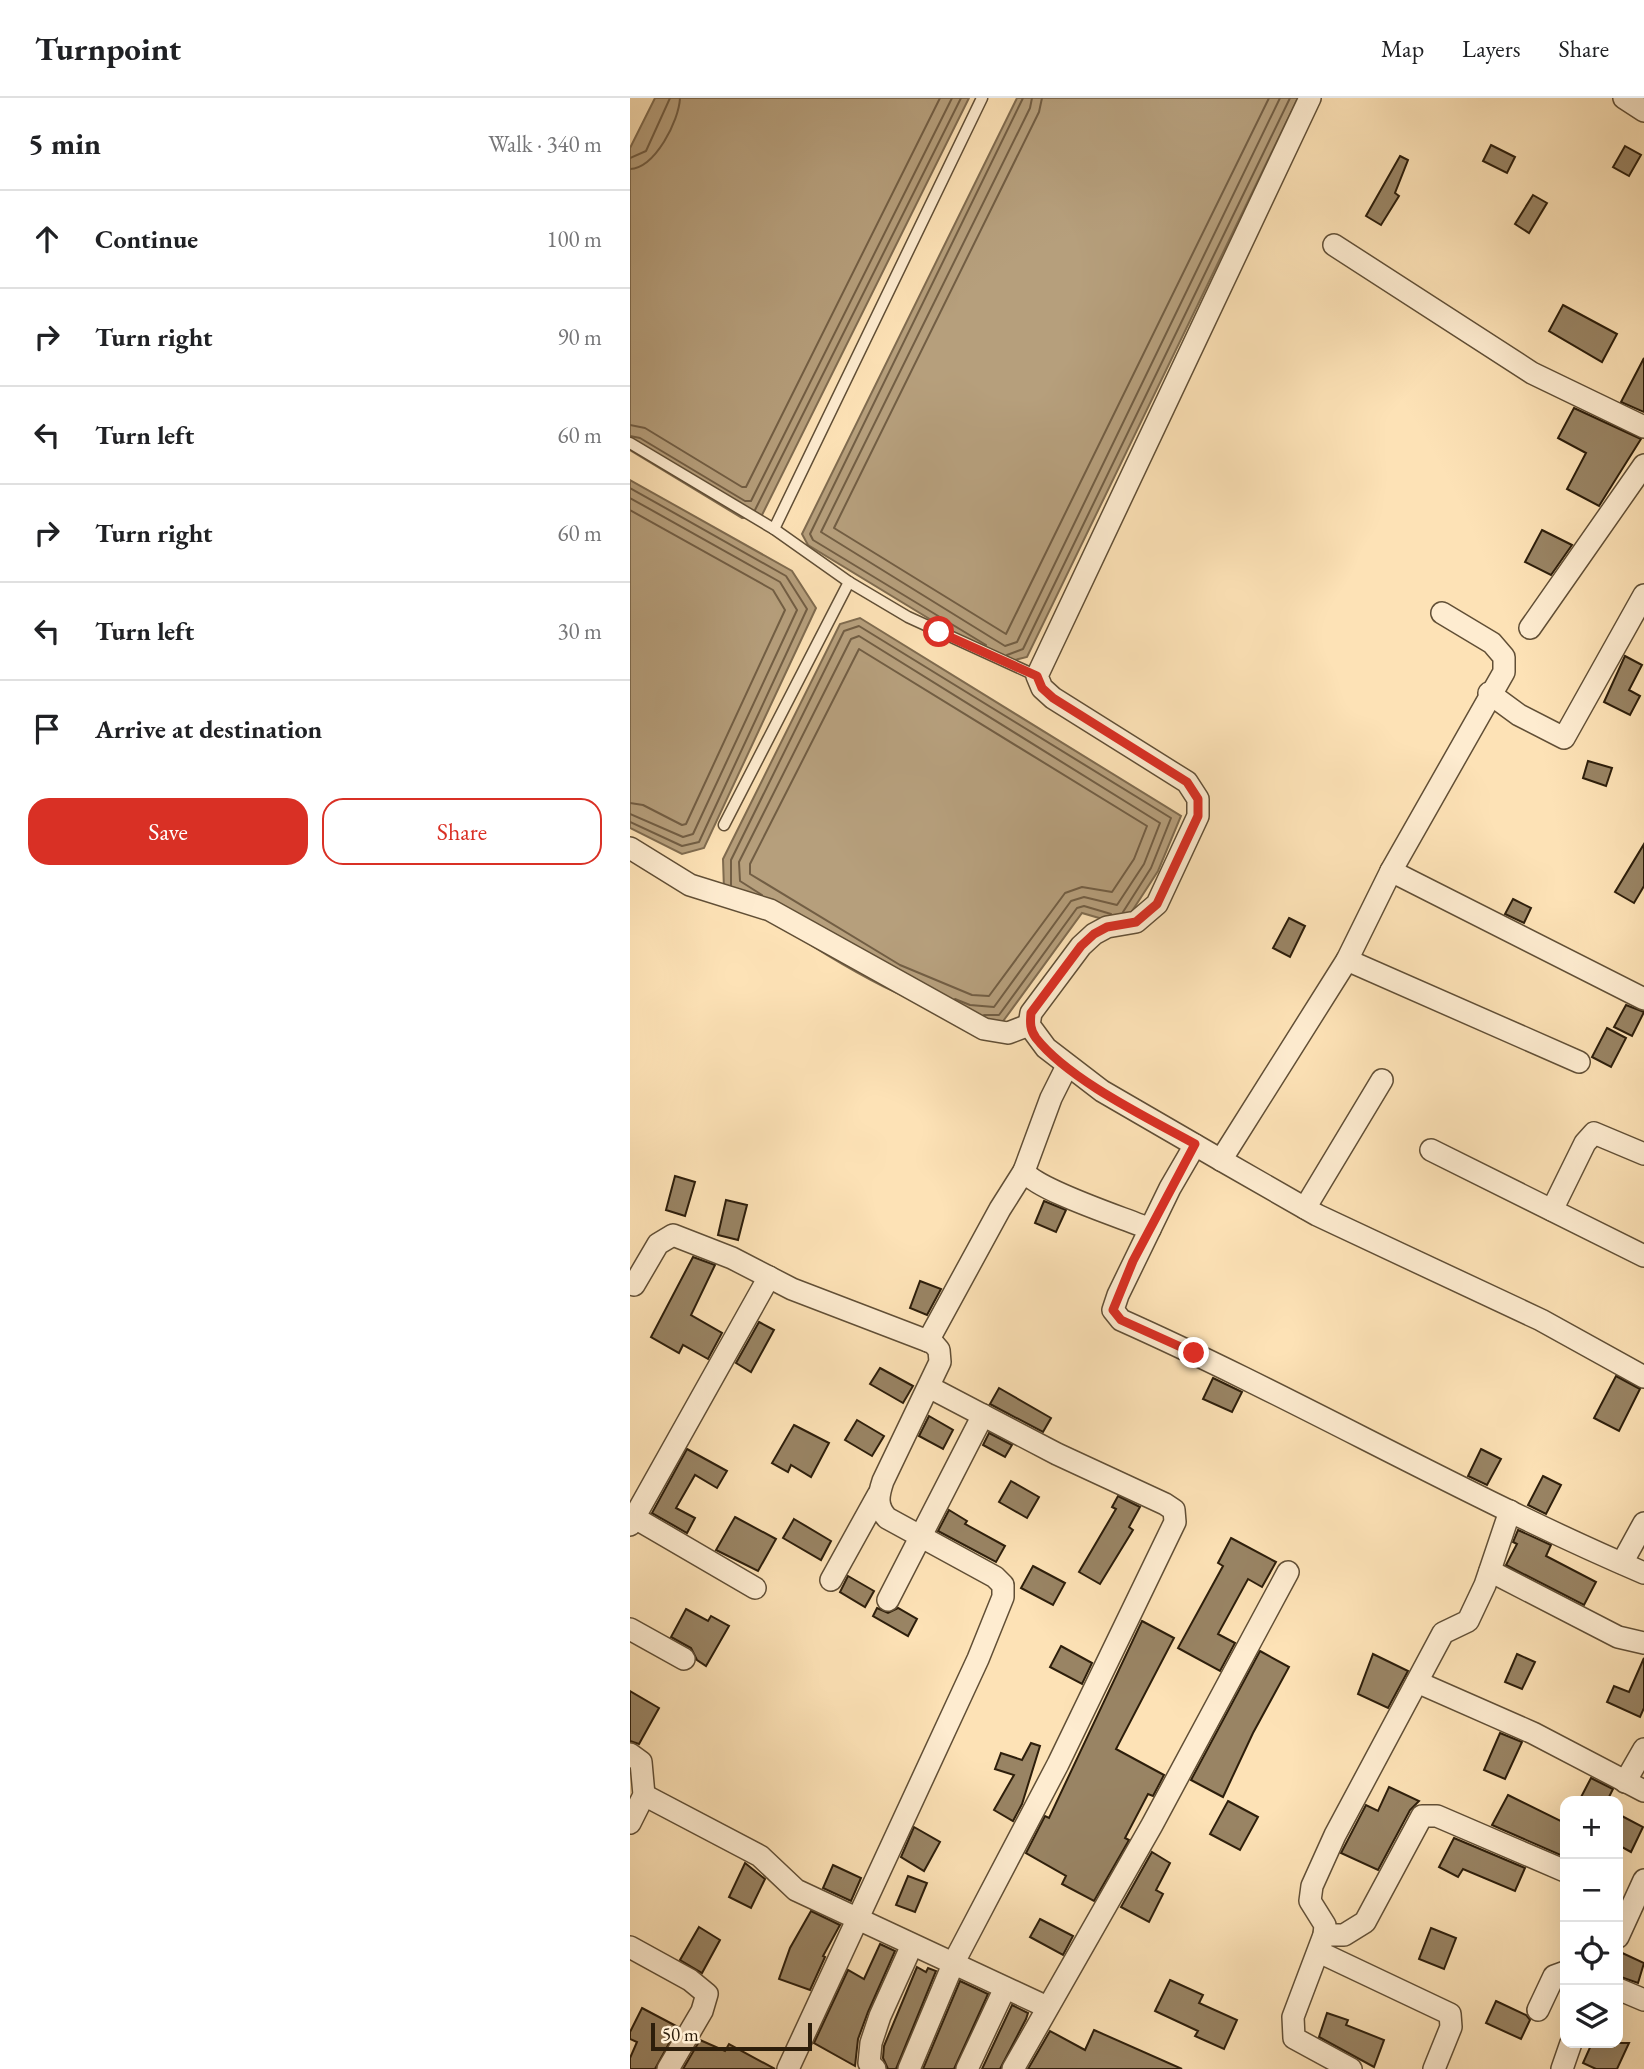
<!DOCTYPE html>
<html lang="en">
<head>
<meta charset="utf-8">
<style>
	body { margin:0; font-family:"EB Garamond",serif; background:#f6f6f6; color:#202124 }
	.controls { position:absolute; right:21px; bottom:21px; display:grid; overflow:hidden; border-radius:14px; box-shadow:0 7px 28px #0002 }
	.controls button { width:63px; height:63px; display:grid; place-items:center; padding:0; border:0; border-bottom:2px solid #e0e0e0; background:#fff; color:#202124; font:35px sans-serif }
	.scale { position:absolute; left:21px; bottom:18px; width:161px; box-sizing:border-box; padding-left:7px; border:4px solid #2d1e0b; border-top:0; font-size:19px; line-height:24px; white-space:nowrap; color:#2d1e0b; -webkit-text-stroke:5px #feecd0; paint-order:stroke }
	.stop { position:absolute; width:21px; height:21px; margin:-16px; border:5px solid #d93025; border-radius:50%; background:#fff }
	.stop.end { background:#d93025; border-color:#fff; box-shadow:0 2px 7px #0008 }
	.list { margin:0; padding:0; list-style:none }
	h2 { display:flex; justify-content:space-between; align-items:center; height:91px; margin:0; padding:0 28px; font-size:30px }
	h2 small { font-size:23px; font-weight:400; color:#757577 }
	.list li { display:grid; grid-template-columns:46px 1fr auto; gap:21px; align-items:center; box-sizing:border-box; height:98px; padding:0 28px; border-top:2px solid #e0e0e0 }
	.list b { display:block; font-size:26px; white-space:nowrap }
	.list em { font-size:23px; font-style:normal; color:#757577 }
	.actions { display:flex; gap:14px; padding:21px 28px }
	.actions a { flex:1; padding:16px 0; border:2px solid #d93025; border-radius:21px; text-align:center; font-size:24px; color:#d93025 }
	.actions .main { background:#d93025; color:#fff }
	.icon { flex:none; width:38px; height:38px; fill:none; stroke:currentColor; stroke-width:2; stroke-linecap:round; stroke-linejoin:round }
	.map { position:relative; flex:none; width:1014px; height:1971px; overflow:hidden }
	header { display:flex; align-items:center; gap:42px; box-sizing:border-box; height:98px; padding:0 35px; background:#fff; border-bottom:2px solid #e0e0e0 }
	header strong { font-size:33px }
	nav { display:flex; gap:38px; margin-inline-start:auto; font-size:24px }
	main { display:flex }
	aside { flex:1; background:#fff }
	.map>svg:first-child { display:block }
	.water { fill:#b69f7c; stroke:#7f6b4f; stroke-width:2 }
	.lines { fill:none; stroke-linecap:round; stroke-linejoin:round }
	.shore { stroke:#725e44; stroke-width:2 }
	.building { fill:#998464; stroke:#2d1e0b; stroke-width:2 }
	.service-casing { stroke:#614f36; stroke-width:13 }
	.minor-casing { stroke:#614f36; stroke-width:24 }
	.service { stroke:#feecd0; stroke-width:10 }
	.minor { stroke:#feecd0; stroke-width:21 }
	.route { stroke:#d93025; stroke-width:9 }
</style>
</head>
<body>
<header>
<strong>Turnpoint</strong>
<nav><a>Map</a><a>Layers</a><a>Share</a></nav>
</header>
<main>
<aside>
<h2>5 min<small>Walk · 340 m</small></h2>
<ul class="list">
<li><svg class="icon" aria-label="ahead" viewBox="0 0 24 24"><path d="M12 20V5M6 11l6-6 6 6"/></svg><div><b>Continue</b></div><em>100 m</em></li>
<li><svg class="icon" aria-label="right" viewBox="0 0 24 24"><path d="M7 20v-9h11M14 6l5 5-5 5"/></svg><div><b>Turn right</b></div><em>90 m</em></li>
<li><svg class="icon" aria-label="left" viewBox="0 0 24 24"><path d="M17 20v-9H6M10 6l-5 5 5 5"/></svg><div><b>Turn left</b></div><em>60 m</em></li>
<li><svg class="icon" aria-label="right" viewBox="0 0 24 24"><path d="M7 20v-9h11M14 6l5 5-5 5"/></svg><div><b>Turn right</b></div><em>60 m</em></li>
<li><svg class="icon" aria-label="left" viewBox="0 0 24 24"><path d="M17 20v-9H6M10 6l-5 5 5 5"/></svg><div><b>Turn left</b></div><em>30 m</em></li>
<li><svg class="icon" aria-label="arrive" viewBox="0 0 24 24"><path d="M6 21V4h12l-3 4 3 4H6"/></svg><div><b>Arrive at destination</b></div></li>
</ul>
<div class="actions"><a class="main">Save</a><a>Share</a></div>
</aside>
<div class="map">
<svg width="1014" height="1971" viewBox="0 0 1014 1971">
	<rect width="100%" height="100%" fill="#fde2b6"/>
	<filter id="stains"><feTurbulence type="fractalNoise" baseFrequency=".00286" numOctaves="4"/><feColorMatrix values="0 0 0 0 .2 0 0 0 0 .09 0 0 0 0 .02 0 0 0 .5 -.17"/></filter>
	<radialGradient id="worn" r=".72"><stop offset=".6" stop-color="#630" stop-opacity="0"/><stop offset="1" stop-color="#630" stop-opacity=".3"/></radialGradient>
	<g class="water">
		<path d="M25 0H339L131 419 112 420 0 352V50Z"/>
		<path d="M387 0H668L397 559 372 565 178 447 172 436Z"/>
		<path d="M0 382 162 473 186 510 74 750 52 756 0 730Z"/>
		<path d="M230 520 551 718 528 773 493 827 452 815 371 926C272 916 178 843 94 792L93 761 210 526Z"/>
	</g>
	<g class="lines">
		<g class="shore">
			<path d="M402 0 400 10 191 434 375 548 387 544 650 0"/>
			<path d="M412 0 409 14 204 430 376 536 639 0"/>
			<path d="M0 60 16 53 40 0"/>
			<path d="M0 71C25 70 49 23 50 0"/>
			<path d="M0 327 15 330 112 389H116L310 0"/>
			<path d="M0 338 10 340 115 403H121L322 0"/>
			<path d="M0 390 156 478 177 511 69 744 52 748 0 724"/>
			<path d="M0 400 150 484 167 512 63 736 53 739 0 716"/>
			<path d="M0 412 143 492 155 512 56 726 52 727 13 707 0 705"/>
			<path d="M125 412 331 0"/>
			<path d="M356 547 183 442 180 436 393 0"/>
			<path d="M229 551 517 728 504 761 482 794 452 789 435 795 359 898 342 897 270 867 120 776V766Z"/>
			<path d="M377 557 393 551 660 0"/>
			<path d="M101 787V762L214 533 229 528 541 720 521 770 493 814"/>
			<path d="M132 797 110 783 109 764 221 541 229 538 530 725 514 766 487 807 454 799 441 803 364 909 340 907 325 901"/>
			<path d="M354 917H369L447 810 454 808 481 816"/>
		</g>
	</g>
	<g class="building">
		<path d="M861 47 885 59 877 75 853 63Z"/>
		<path d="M995 48 1011 57 999 78 983 69Z"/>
		<path d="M770 58 778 62 765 95 769 98 751 127 736 118Z"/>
		<path d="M903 97 917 105 899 135 885 126Z"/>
		<path d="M933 207 987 236 972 264 919 233Z"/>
		<path d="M1014 260V314L991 304Z"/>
		<path d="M944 310 1011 341 969 408 937 391 956 355 928 340Z"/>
		<path d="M912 432 942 447 921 477 895 464Z"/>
		<path d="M995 558 1012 567 999 592 1010 598 1000 617 974 604Z"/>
		<path d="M958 663 982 670 976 688 953 680Z"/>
		<path d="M1014 746V788L1004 805 985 794Z"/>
		<path d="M883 801 901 810 894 825 875 816Z"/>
		<path d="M659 820 675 828 660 859 643 850Z"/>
		<path d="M996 907 1014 914 1002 938 984 929Z"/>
		<path d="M977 930 996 940 981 969 962 959Z"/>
		<path d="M45 1078 65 1084 55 1118 36 1112Z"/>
		<path d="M96 1102 117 1107 108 1142 88 1137Z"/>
		<path d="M414 1103 436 1112 426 1134 405 1125Z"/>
		<path d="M63 1159 85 1167 61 1217 92 1235 78 1261 53 1247 49 1255 21 1239Z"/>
		<path d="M290 1183 311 1191 297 1217 280 1210Z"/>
		<path d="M129 1224 144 1232 121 1274 106 1265Z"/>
		<path d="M250 1270 283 1288 273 1305 240 1286Z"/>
		<path d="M986 1278 1010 1291 989 1333 964 1320Z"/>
		<path d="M583 1280 612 1294 602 1314 573 1301Z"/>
		<path d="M369 1290 421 1320 413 1334 360 1306Z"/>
		<path d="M299 1318 323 1332 313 1351 289 1338Z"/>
		<path d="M227 1322 254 1338 242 1358 215 1342Z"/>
		<path d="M164 1327 199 1345 181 1379 161 1367 158 1374 142 1365Z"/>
		<path d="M359 1335 382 1347 375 1359 353 1347Z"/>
		<path d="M57 1351 97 1373 87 1390 65 1377 46 1410 65 1420 57 1435 22 1415Z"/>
		<path d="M851 1351 871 1361 857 1387 838 1378Z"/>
		<path d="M913 1378 931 1387 916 1416 898 1407Z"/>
		<path d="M381 1383 409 1399 397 1420 369 1404Z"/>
		<path d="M488 1398 510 1409 499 1429 503 1432 470 1486 449 1474 486 1411 482 1409Z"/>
		<path d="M319 1412 337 1423 335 1426 375 1448 366 1464 308 1433Z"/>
		<path d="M105 1419 146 1441 128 1473 86 1452Z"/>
		<path d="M164 1421 201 1443 191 1462 153 1440Z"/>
		<path d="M888 1432 921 1447 916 1458 966 1484 954 1507 876 1467 887 1446 883 1444Z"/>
		<path d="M601 1440 646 1464 632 1489 618 1481 588 1536 605 1545 590 1573 548 1550 593 1468 588 1465Z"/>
		<path d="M403 1468 435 1485 423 1507 391 1490Z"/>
		<path d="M218 1478 244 1493 235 1509 210 1494Z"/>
		<path d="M247 1510 258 1515 268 1510 287 1521 278 1538 243 1518Z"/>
		<path d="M56 1511 78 1523 81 1518 99 1528 76 1568 67 1562 61 1550 41 1539Z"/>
		<path d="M512 1523 544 1540 486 1651 534 1677 523 1698 518 1696 495 1740 499 1742 464 1803 432 1786 436 1778 396 1755 415 1718 419 1720Z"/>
		<path d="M431 1548 462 1565 452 1586 420 1569Z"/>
		<path d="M630 1553 659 1569 623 1635 593 1699 561 1682Z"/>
		<path d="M743 1556 778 1573 758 1610 728 1596Z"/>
		<path d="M887 1556 905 1564 892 1591 875 1584Z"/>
		<path d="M1014 1560V1610L1010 1619 977 1604 984 1588 999 1594Z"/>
		<path d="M0 1593 29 1610 9 1646 0 1643Z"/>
		<path d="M870 1635 892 1644 875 1681 854 1672Z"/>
		<path d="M401 1645 410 1648 392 1706 383 1723 364 1712 384 1677 365 1671 371 1655 392 1662Z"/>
		<path d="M961 1680 983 1691 977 1703H949Z"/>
		<path d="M759 1689 789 1703 780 1712 748 1772 711 1755 736 1707 748 1713Z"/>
		<path d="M878 1697 935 1725V1759L862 1727Z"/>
		<path d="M598 1703 628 1719 610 1752 580 1736Z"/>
		<path d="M988 1716 1013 1729 1001 1754 988 1747Z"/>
		<path d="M284 1729 310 1744 294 1773 271 1759Z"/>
		<path d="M824 1740 895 1770 885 1793 833 1771 828 1779 809 1769Z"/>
		<path d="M522 1754 540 1765 526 1792 533 1796 519 1824 491 1809Z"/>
		<path d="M115 1765 135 1781 121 1810 99 1799Z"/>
		<path d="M203 1767 231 1780 221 1803 193 1790Z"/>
		<path d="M278 1778 297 1785 285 1814 266 1807Z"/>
		<path d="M181 1813 210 1827 193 1858 195 1859 180 1892 149 1881 160 1850Z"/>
		<path d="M410 1821 443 1838 433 1857 400 1839Z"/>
		<path d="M69 1829 90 1842 72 1875 50 1862Z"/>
		<path d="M801 1830 826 1840 814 1871 789 1861Z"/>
		<path d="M250 1846 265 1853 238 1914 228 1941 225 1968 184 1945 218 1872 234 1881Z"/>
		<path d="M988 1853 1014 1865 1008 1885 988 1878Z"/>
		<path d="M287 1869 296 1874 298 1870 306 1873 266 1971H258L253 1960 254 1948Z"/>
		<path d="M540 1882 573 1897 569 1905 607 1922 594 1951 565 1938 568 1933 525 1913Z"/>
		<path d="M330 1883 358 1896 324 1971H293Z"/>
		<path d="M866 1903 896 1917 900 1922 891 1941 856 1925Z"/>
		<path d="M382 1907 398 1915 396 1921 370 1971H352Z"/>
		<path d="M12 1910 48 1929 25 1971H0V1960L7 1944 0 1941V1934Z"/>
		<path d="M697 1915 718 1922 716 1927 754 1942 744 1969 689 1939Z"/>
		<path d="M464 1932 552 1971H398L420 1933 455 1952Z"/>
		<path d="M70 1942 95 1953 99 1946 145 1971H53Z"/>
		<path d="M962 1945H999L987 1971H966L953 1965Z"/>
	</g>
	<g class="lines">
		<g class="service-casing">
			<g id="service">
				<path d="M0 345 144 431 219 484 278 519 407 578"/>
				<path d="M144 431 352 0"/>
				<path d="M94 727 219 484"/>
			</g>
		</g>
		<g class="minor-casing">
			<g id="minor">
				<path d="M680 0 407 578 412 590 423 600 557 684 568 701V718L527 806 506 824 477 829 464 836 451 848 401 915 399 927 416 950 472 993 591 1062 687 1117 911 1222 1014 1279"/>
				<path d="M994 0 1014 13"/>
				<path d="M704 147 902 275 1014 329"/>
				<path d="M900 530 1014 367"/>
				<path d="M859 595 889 617 934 640 1014 497"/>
				<path d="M0 750 60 787 140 812 354 931 378 935 399 927"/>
				<path d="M761 773 1014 901"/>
				<path d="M717 862 949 964"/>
				<path d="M437 968 421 1000 394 1073C406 1092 494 1120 520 1131"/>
				<path d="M565 1047 540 1090 488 1197 483 1212 491 1222C668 1301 836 1399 1014 1475"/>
				<path d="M801 1052 1014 1158"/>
				<path d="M591 1062 717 862 761 773 874 574V559L862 545 812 515"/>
				<path d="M675 1110 752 982"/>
				<path d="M922 1112 955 1045 964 1035 1014 1056"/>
				<path d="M4 1187 28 1146 43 1137 102 1160 162 1191 303 1245 309 1252 310 1264 253 1383C248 1398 246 1408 257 1420L365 1479 373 1487V1499L348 1561 158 1971"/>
				<path d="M298 1243 370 1111 394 1073"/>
				<path d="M0 1417 125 1490"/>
				<path d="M0 1427 139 1179"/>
				<path d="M992 1465 1014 1425"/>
				<path d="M860 1473 988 1539 1014 1545"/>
				<path d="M201 1482 248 1397"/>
				<path d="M258 1502 353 1317"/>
				<path d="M0 1531 54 1561"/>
				<path d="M787 1584 903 1635 1014 1693"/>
				<path d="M0 1656 11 1664 14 1697 0 1725"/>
				<path d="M995 1684 1014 1651"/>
				<path d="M14 1697 130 1758 166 1792 417 1909"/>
				<path d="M694 1837H714L735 1824 792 1718H807L935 1773"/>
				<path d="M988 1839 1014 1782"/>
				<path d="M0 1849 60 1882 77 1896 72 1913 38 1971"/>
				<path d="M689 1854 820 1916 821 1929 804 1971"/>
				<path d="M988 1891 1014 1902"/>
				<path d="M908 1912 924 1878 935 1874"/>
				<path d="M245 1971 239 1965 241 1945 250 1918 282 1847"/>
				<path d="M279 1971 324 1864 428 1666 545 1424 544 1412 535 1406 427 1356 299 1289"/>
				<path d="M337 1971 375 1890"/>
				<path d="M383 1971 522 1727 658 1474"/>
				<path d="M721 1971 664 1940 663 1919 694 1837 695 1827 680 1803 682 1788 705 1737 813 1535 838 1523 855 1487 880 1413"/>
				<path d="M932 1971 941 1945"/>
			</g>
		</g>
		<use href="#service" class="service"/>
		<use href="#minor" class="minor"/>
	</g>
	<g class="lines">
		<path class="route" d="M309 534 407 578 412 590 423 600 557 684 568 701V718L527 806 506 824 477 829 464 836 451 848 401 915C400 925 400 932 406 940 439 982 518 1020 565 1046L503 1163 483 1212 491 1222 564 1255"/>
	</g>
	<rect width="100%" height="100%" filter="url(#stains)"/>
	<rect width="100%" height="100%" fill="url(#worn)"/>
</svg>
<div class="controls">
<button>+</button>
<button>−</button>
<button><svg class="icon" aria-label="locate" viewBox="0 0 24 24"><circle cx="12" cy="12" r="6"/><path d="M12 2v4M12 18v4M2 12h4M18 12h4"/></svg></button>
<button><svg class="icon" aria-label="layers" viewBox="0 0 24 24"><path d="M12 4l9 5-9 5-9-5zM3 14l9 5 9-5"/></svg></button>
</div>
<div class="scale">50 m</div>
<div class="stop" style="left:309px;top:534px"></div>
<div class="stop end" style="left:564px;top:1255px"></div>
</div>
</main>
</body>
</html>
